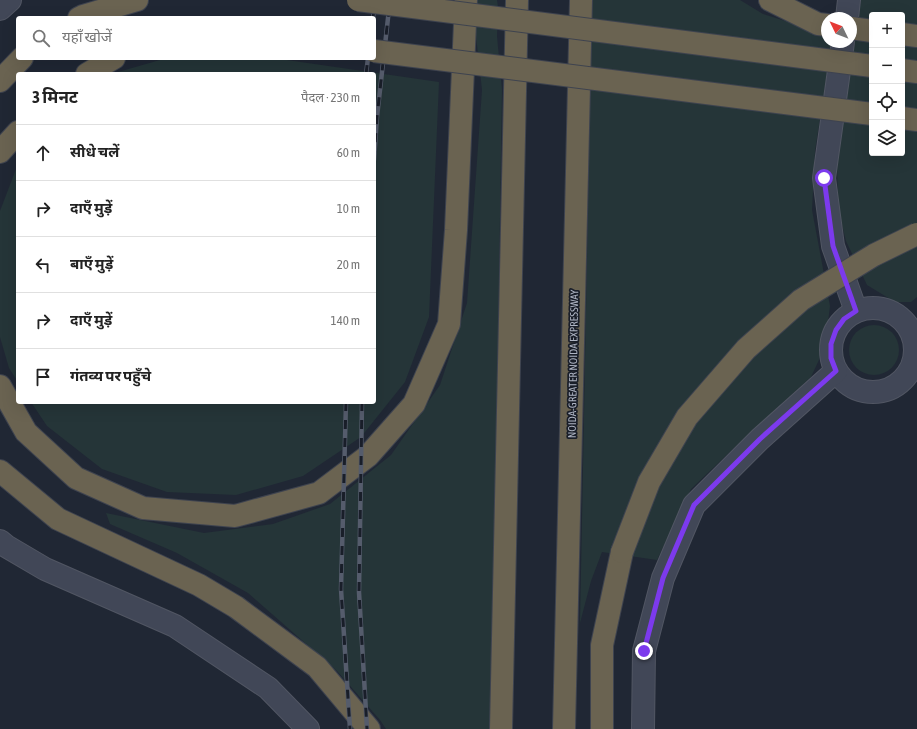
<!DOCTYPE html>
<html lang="hi">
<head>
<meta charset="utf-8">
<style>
	body { margin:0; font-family:"Asap Condensed","Noto Sans Devanagari",sans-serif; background:#f2f2f2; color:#222 }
	.controls { position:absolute; right:12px; top:12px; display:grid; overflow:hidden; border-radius:4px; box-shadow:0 4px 16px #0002 }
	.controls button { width:36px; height:36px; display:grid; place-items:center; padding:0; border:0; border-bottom:1px solid #e0e0e0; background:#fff; color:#222; font:20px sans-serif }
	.compass { position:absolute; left:821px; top:12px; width:36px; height:36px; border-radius:50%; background:#fff; box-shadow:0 4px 16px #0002; rotate:313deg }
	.stop { position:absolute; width:12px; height:12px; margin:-9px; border:3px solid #7c3aed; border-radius:50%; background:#fff }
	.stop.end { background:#7c3aed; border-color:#fff; box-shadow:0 1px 4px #0008 }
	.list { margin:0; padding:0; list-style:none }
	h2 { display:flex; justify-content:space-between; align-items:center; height:52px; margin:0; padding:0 16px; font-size:17px }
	h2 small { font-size:13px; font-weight:400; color:#767676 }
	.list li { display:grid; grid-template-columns:26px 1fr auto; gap:12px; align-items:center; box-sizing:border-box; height:56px; padding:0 16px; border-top:1px solid #e0e0e0 }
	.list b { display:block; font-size:15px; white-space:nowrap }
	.list em { font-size:13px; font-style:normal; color:#767676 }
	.icon { flex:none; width:22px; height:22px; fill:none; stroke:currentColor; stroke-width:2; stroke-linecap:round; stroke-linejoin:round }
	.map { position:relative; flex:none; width:917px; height:729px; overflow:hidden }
	.search { position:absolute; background:#fff; box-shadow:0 4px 16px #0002; left:16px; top:16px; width:360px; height:44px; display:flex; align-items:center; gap:10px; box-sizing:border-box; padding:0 14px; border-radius:4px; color:#767676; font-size:15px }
	.panel { position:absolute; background:#fff; box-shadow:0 4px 16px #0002; left:16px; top:72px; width:360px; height:332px; border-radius:4px }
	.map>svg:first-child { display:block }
	.green { fill:#253538; fill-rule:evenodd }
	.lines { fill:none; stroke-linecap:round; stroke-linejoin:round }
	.secondary-casing { stroke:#515663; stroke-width:24 }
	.highway-casing { stroke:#3e434f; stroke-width:24 }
	.secondary { stroke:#414757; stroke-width:22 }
	.highway { stroke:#6a6351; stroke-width:22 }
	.rail-casing { stroke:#555c6c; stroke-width:4.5 }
	.rail { stroke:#191e29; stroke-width:3; stroke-dasharray:9; stroke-linecap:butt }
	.highway-bridge-casing { stroke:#3e434f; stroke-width:24; stroke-linecap:butt }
	.highway-bridge { stroke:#6a6351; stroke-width:22 }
	.route { stroke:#7c3aed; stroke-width:5 }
	.labels { text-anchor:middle; stroke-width:3.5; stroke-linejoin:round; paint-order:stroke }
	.street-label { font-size:11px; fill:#adb3c2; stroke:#191e29 }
</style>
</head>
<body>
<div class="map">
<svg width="917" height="729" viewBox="0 0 917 729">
	<rect width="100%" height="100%" fill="#202734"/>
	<g class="green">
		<path d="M476 0H497L498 7 497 36 502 90 492 729H386L380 720 337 671 248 593 177 553 110 524 106 513 204 533 273 524 330 504 391 455 440 385 467 303 482 90 473 9Z"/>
		<path d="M592 0H740L763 14 827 34V42H832L815 151 812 210 830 306 825 347 811 377 754 429 691 489 657 560 602 552 591 581 580 623Z"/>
		<path d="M861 0H917V297L911 302H895L867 285 846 241 838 209 837 161ZM872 15H902V153H872Z"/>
		<path d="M167 58H273L439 82 429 317 405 382 361 437 303 476 236 495 167 492 102 469 47 426 31 402H374V74H115L118 72Z"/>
		<path d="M18 164V382L9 368 0 337V211Z"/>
		<circle cx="874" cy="350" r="25"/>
	</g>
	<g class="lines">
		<g class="secondary-casing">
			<g id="secondary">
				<path d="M0 9 10 0"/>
				<path d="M847 18 849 0"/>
				<path d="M843 42 824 178 833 246 856 311"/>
				<circle cx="873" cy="350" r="42"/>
				<path d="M0 541 6 546 45 569 175 626 268 688 308 729"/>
				<path d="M643 729 644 651 663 578 694 505 760 439 836 371"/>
			</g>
		</g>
		<g class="highway-casing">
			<g id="highway">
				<path d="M770 0 818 24 827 25"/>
				<path d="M79 18 83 16 137 0"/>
				<path d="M851 28 872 31"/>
				<path d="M902 34 917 36"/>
				<path d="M902 70 917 72"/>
				<path d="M87 74 114 58"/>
				<path d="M0 81 22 58"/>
				<path d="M902 118 917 120"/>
				<path d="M0 152 18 132"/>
				<path d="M0 386 26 432 76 478 143 508 235 516 319 493 368 456 414 404 449 324 456 230 466 0"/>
				<path d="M0 471 58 519 199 585 236 607 317 667 369 729"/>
				<path d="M501 729 517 0"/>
				<path d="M564 729 581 0"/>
				<path d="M602 729V645L622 552"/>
			</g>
		</g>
		<use href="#secondary" class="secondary"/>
		<use href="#highway" class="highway"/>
		<g class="rail-casing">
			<g id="rail">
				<path d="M373 18 375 0"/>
				<path d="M366 74 368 58"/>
				<path d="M374 160 377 117 390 0"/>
				<path d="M346 402 341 589 350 729"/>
				<path d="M362 402 359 592 367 729"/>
			</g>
		</g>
		<use href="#rail" class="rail"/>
		<g class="highway-bridge-casing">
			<g id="highway-bridge">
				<path d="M358 0 872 66"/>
				<path d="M374 51 872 114"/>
				<path d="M622 552 649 482 687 417 746 349 801 300 874 255 917 234"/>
			</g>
		</g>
		<use href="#highway-bridge" class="highway-bridge"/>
	</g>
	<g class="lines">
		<path class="route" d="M644 651 663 578 694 505 760 439 836 371 831 358V344L836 330 844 319 856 311 833 246 824 178"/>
	</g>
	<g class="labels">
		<g class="street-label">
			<text transform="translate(573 364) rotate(-89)" y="4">NOIDA-GREATER NOIDA EXPRESSWAY</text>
		</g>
	</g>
</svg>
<div class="controls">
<button>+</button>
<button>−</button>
<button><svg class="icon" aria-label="locate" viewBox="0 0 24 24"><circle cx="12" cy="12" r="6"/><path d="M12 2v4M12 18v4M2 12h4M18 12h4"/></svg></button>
<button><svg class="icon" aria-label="layers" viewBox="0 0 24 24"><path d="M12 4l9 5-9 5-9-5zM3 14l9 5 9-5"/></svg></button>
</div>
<svg class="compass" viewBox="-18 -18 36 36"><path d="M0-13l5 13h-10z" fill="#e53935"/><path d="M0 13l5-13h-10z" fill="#767676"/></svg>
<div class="stop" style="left:824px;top:178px"></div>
<div class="stop end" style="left:644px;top:651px"></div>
<div class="search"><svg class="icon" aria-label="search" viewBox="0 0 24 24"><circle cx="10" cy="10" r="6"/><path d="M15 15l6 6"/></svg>यहाँ खोजें</div>
<section class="panel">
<h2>3 मिनट<small>पैदल · 230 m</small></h2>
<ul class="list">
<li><svg class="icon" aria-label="ahead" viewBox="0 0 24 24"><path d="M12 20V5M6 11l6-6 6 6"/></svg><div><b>सीधे चलें</b></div><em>60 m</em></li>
<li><svg class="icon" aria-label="right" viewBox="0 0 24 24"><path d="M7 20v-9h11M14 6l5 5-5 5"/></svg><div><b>दाएँ मुड़ें</b></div><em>10 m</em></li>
<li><svg class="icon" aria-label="left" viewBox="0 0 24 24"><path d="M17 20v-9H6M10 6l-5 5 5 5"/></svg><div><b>बाएँ मुड़ें</b></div><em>20 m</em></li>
<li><svg class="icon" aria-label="right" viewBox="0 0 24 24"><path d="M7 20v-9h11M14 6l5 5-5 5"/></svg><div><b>दाएँ मुड़ें</b></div><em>140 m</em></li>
<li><svg class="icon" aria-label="arrive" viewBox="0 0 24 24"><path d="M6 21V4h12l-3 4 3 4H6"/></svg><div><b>गंतव्य पर पहुँचे</b></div></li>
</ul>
</section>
</div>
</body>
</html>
